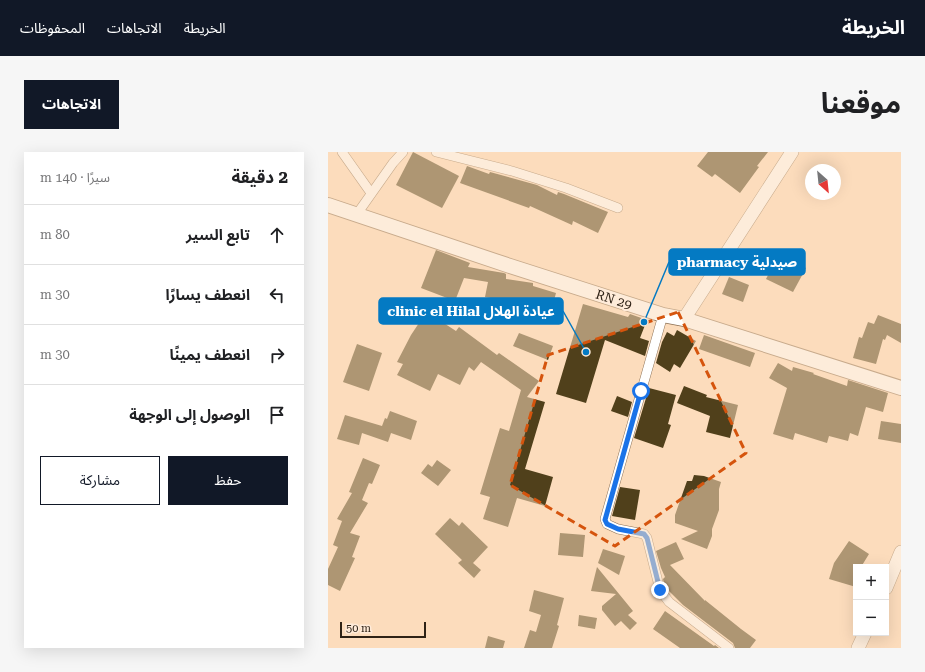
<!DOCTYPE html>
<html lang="ar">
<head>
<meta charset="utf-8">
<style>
	body { margin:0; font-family:"Roboto Serif","Noto Sans Arabic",serif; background:#f6f6f6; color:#202124; direction:rtl }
	.controls { position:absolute; right:12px; bottom:12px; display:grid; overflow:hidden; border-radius:0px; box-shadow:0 4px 16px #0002 }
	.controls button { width:36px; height:36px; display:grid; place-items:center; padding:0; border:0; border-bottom:1px solid #e0e0e0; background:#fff; color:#202124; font:20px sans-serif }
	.compass { position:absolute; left:477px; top:12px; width:36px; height:36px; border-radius:50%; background:#fff; box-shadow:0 4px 16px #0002; rotate:153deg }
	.scale { position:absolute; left:12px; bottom:10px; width:86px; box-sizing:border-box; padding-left:4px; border:2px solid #2e2216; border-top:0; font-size:11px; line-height:14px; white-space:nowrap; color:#2e2216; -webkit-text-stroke:3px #ffebd9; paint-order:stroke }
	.stop { position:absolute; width:12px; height:12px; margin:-9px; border:3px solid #1a73e8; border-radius:50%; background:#fff }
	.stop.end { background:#1a73e8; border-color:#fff; box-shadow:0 1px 4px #0008 }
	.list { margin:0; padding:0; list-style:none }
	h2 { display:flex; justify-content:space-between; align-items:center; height:52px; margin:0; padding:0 16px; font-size:17px }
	h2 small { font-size:13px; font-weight:400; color:#757577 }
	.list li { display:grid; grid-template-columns:26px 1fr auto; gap:12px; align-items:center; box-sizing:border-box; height:60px; padding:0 16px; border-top:1px solid #e0e0e0 }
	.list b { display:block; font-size:15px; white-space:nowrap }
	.list em { font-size:13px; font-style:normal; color:#757577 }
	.actions { display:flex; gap:8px; padding:12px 16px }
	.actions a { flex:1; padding:9px 0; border:1px solid #111827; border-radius:0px; text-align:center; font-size:14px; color:#111827 }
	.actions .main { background:#111827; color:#fff }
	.icon { flex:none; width:22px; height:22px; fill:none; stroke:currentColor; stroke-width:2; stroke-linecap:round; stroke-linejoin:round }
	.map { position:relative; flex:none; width:573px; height:496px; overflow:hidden; direction:ltr; border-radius:0px }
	header { display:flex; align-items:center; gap:24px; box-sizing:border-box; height:56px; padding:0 20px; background:#111827; color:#fff }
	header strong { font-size:19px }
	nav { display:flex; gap:22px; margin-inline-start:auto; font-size:14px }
	.intro { display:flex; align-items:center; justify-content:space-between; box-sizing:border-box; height:96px; padding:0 24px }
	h1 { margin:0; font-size:28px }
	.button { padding:10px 18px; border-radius:0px; background:#111827; color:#fff; font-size:14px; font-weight:700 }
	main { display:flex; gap:24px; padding:0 24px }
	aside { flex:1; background:#fff; border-radius:0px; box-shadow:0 4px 16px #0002 }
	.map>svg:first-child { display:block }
	.building { fill:#50401b }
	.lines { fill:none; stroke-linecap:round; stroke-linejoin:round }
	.street-casing { stroke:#8b6f53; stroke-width:10 }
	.secondary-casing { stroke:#8b6f53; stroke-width:14 }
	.primary-casing { stroke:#8b6f53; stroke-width:16 }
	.street { stroke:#fff; stroke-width:9 }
	.secondary { stroke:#fff; stroke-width:13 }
	.primary { stroke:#fff; stroke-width:14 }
	.route { stroke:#1a73e8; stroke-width:5 }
	.marked { fill:none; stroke:#d5540d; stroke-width:3; stroke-dasharray:8 5; stroke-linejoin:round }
	.labels { text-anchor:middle; stroke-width:4; stroke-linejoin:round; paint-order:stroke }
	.street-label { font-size:13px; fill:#2e2216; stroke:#ffebd9 }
	.leader { fill:none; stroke:#047ac3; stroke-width:1.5 }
	.callout-dot { fill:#047ac3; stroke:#ffebd9; stroke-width:1.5 }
	.callout { fill:#047ac3; stroke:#047ac3; stroke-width:1.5 }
	.callout-label { font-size:14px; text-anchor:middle; font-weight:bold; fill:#fff }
</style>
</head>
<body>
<header>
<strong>الخريطة</strong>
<nav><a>الخريطة</a><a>الاتجاهات</a><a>المحفوظات</a></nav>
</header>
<div class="intro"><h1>موقعنا</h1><a class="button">الاتجاهات</a></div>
<main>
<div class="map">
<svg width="573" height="496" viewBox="0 0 573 496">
	<rect width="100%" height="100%" fill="#fcdcbc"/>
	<g class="building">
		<path d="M85 0 131 24 114 56 68 33Z"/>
		<path d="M380 0H440L429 14 431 15 412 41 387 22 384 25 369 14Z"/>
		<path d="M139 14 161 22 162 20 209 33 229 43 230 40 236 42 280 60 270 81 245 69 244 73 202 54 201 56 132 31Z"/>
		<path d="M108 98 142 111 140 115 176 121 178 122V127L205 131V134L228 141 221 167 204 163 206 154 183 150 179 166 168 164 170 155 167 154 168 147 157 145 160 130 136 126 127 149 93 136Z"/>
		<path d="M451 102 478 116 465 140 438 127Z"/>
		<path d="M401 125 421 133 415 150 394 142Z"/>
		<path d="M255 152 300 165 302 162 319 168 312 186 321 189 317 204 277 188 258 251 228 242Z"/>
		<path d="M91 155 128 179 131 175 169 203 171 201 211 229 199 245 217 250 197 317 225 325 217 354 189 346 180 375 155 367 162 345 152 342 172 276 181 279 193 238 153 210 146 219 141 215 132 233 110 222 102 239 69 223 75 212 69 210 83 183 91 171 84 166Z"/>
		<path d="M550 163 573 172V191L559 183 557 188 555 187 548 212 525 206 531 185 534 186 540 170 546 172Z"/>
		<path d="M349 178 368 189 352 216 346 212 342 220 328 211 334 190 339 180 346 184Z"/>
		<path d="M191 181 225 194 220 208 185 194Z"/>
		<path d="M376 183 427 201 422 215 371 197Z"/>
		<path d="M29 192 54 201 41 239 15 230Z"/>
		<path d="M450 211 464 219 465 215 486 221 485 222 519 234 520 228 560 241 555 260 538 255 530 284 522 281 520 289 501 284 499 291 467 281 465 288 445 282 459 236 441 226Z"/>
		<path d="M356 234 379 243 378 245 410 253 402 286 378 280 382 264 349 251Z"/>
		<path d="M321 236 348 243 340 272 343 273 335 296 306 286Z"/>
		<path d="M289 244 304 250 300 265 283 259Z"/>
		<path d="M62 259 89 269 83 288 63 281 60 290 34 281 31 293 9 287 17 263 54 274 57 266 59 267Z"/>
		<path d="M553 269 573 272V291L550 287Z"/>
		<path d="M35 306 52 313 44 332 41 331 34 348 40 351 22 381 32 384 24 405 27 406 12 439 0 433V417L10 395 5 393 14 369 9 367 24 341 21 340Z"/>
		<path d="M109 308 123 318 110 334 93 321 100 312 104 315Z"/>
		<path d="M366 323 376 324 393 330 391 337V358L384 377V384L379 397 353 387 370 379 347 371V363L359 329H364Z"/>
		<path d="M292 335 312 338 307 368 284 364Z"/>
		<path d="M122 366 131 374 134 370 160 395 145 411 153 418 146 426 130 411 134 408 107 382Z"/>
		<path d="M232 381 257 383 255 405 230 403Z"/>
		<path d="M521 389 541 402 533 415H528V435L501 427 506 411Z"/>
		<path d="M348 390 356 407 342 413 377 449V448L413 477 428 488 422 496H407L405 491 355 453 337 435 335 427 337 425 333 416 328 399Z"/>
		<path d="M275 397 297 404 291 423 270 411Z"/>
		<path d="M269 415 305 459 300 463 309 471 302 478 293 469 287 474 274 458V454L288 442 263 439Z"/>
		<path d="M206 438 236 446 229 473 231 474 224 496H196L202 478 208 480 213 463 201 459Z"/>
		<path d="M337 459 386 494 387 493 391 496H352L325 477Z"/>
		<path d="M251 463 269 466 267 477 250 474Z"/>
		<path d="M160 484 177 489 175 496H157Z"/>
	</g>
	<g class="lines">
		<g class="street-casing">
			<g id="street">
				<path d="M14 0 43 41"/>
				<path d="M108 0 184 19 238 36 290 56"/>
				<path d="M29 62 65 11 75 0"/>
				<path d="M335 163 277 367 279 372 290 377 316 382 319 386 332 438 341 450 401 496"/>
			</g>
		</g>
		<g class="secondary-casing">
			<g id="secondary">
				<path d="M356 167 464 0"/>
				<path d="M558 436 573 400"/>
				<path d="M530 496 537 481"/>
			</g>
		</g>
		<g class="primary-casing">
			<path id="primary" d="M0 53 182 114 335 163 356 167 573 236"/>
		</g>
		<use href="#street" class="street"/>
		<use href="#secondary" class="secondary"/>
		<use href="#primary" class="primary"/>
	</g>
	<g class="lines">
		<path class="route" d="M313 239 277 368 279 372 290 377 316 382 319 386 332 438"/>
	</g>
	<path d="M0 0H573V496H0ZM350 160 418 301 287 394 182 333 220 203Z" fill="#fcdcbc" fill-opacity=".55" fill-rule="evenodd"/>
	<path class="marked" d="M350 160 418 301 287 394 182 333 220 203Z"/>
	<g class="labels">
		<g class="street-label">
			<text transform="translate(286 147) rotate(18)" y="5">RN 29</text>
		</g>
	</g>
	<path class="leader" d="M316 170L341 110M258 200L235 159"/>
	<g class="callout-dot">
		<circle cx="316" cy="170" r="4"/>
		<circle cx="258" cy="200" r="4"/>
	</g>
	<g class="callout">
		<rect x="341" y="97" width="136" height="26" rx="4"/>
		<rect x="51" y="146" width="184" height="26" rx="4"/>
	</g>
	<g class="callout-label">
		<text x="409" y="115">pharmacy صيدلية</text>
		<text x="143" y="164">clinic el Hilal عيادة الهلال</text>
	</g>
</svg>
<div class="controls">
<button>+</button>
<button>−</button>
</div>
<svg class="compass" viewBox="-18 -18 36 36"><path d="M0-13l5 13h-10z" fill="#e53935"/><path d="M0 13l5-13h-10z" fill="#757577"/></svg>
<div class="scale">50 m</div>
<div class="stop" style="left:313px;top:239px"></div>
<div class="stop end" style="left:332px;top:438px"></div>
</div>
<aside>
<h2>2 دقيقة<small>سيرًا · 140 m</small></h2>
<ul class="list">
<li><svg class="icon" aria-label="ahead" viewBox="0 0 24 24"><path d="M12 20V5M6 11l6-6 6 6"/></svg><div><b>تابع السير</b></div><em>80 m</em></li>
<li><svg class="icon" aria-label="left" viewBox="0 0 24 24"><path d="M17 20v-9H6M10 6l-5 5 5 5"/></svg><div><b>انعطف يسارًا</b></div><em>30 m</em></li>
<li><svg class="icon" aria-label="right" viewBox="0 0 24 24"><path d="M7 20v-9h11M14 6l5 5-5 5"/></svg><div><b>انعطف يمينًا</b></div><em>30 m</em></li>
<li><svg class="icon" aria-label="arrive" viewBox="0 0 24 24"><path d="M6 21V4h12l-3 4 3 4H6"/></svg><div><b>الوصول إلى الوجهة</b></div></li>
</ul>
<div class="actions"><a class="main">حفظ</a><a>مشاركة</a></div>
</aside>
</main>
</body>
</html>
